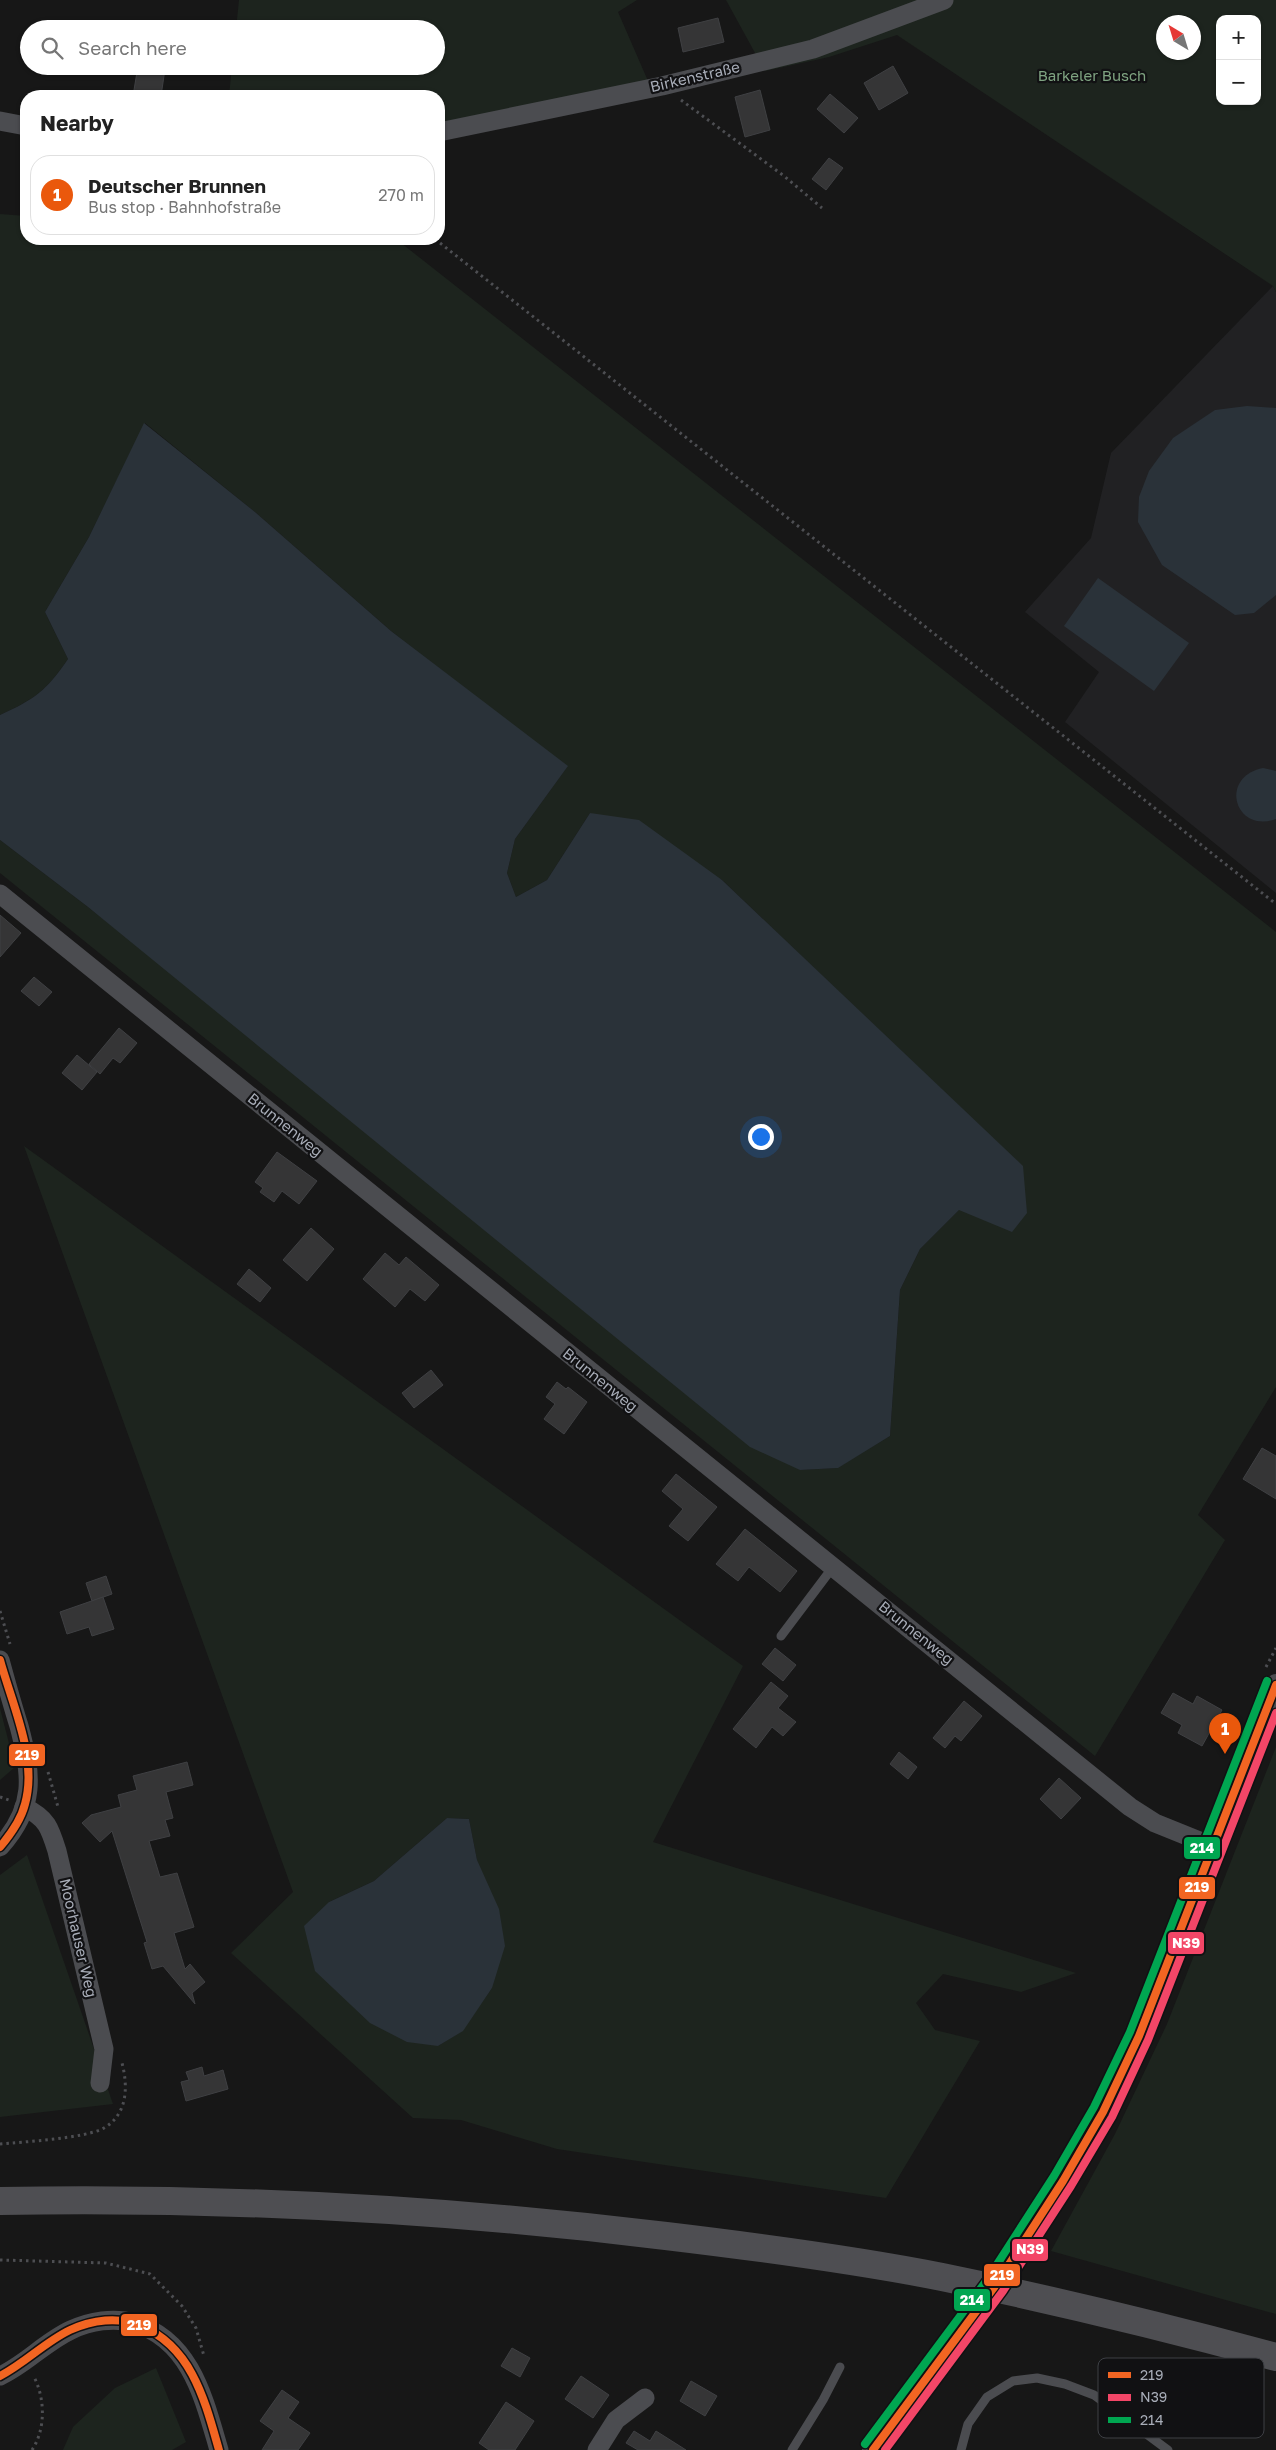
<!DOCTYPE html>
<html lang="en">
<head>
<meta charset="utf-8">
<style>
	body { margin:0; font-family:"Golos Text",sans-serif; background:#f6f6f6; color:#222 }
	.controls { position:absolute; right:15px; top:15px; display:grid; overflow:hidden; border-radius:10px; box-shadow:0 1px 4px #0004 }
	.controls button { width:45px; height:45px; display:grid; place-items:center; padding:0; border:0; border-bottom:1px solid #e0e0e0; background:#fff; color:#222; font:25px sans-serif }
	.compass { position:absolute; left:1156px; top:15px; width:45px; height:45px; border-radius:50%; background:#fff; box-shadow:0 1px 4px #0004; rotate:322deg }
	.you { position:absolute; left:760px; top:1136px; width:18px; height:18px; margin:-12px; border:4px solid #fff; border-radius:50%; background:#1a73e8; box-shadow:0 0 0 8px #1a73e833 }
	.badge { display:grid; place-items:center; width:32px; height:32px; border-radius:50%; background:#ea580c; color:#fff; font-size:16px; font-weight:700 }
	.pin { position:absolute; translate:-50% -41px; filter:drop-shadow(0 1px 2px #0008) }
	.pin::after { content:''; position:absolute; top:26px; width:18px; height:15px; background:inherit; clip-path:polygon(0 0,100% 0,50% 100%) }
	.list { margin:0; padding:0; list-style:none }
	h2 { display:flex; justify-content:space-between; align-items:center; height:65px; margin:0; padding:0 20px; font-size:21px }
	h2 small { font-size:16px; font-weight:400; color:#767676 }
	.list li { display:grid; grid-template-columns:32px 1fr auto; gap:15px; align-items:center; box-sizing:border-box; height:80px; margin:0 10px 10px; padding:0 10px; border:1px solid #e0e0e0; border-radius:20px }
	.list b { display:block; font-size:19px; white-space:nowrap }
	.list p { margin:0; font-size:16px; white-space:nowrap; color:#767676 }
	.list em { font-size:16px; font-style:normal; color:#767676 }
	.icon { flex:none; width:28px; height:28px; fill:none; stroke:currentColor; stroke-width:2; stroke-linecap:round; stroke-linejoin:round }
	.map { position:relative; flex:none; width:1276px; height:2450px; overflow:hidden }
	.search { position:absolute; background:#fff; box-shadow:0 1px 4px #0004; left:20px; top:20px; width:425px; height:55px; display:flex; align-items:center; gap:12px; box-sizing:border-box; padding:0 18px; border-radius:28px; color:#767676; font-size:19px }
	.panel { position:absolute; background:#fff; box-shadow:0 1px 4px #0004; left:20px; top:90px; width:425px; height:155px; border-radius:20px }
	.map>svg:first-child { display:block }
	.built { fill:#212123 }
	.green { fill:#1d241e; fill-rule:evenodd }
	.water { fill:#2a3239 }
	.building { fill:#353536; stroke:#3f4043 }
	.lines { fill:none; stroke-linecap:round; stroke-linejoin:round }
	.path { stroke:#4d4e52; stroke-width:3; stroke-dasharray:2.5 4; stroke-linecap:butt }
	.service { stroke:#4b4c50; stroke-width:9 }
	.minor { stroke:#4b4c50; stroke-width:19 }
	.tertiary { stroke:#4b4c50; stroke-width:22 }
	.trunk { stroke:#4e4e52; stroke-width:28 }
	.tertiary-bridge { stroke:#4b4c50; stroke-width:22 }
	.bus-1-casing { stroke:#111113; stroke-width:11 }
	.bus-2-casing { stroke:#111113; stroke-width:11 }
	.bus-3-casing { stroke:#111113; stroke-width:11 }
	.bus-1 { stroke:#f26522; stroke-width:8 }
	.bus-2 { stroke:#f34667; stroke-width:8 }
	.bus-3 { stroke:#00a651; stroke-width:8 }
	.labels { text-anchor:middle; stroke-width:4.5; stroke-linejoin:round; paint-order:stroke }
	.park-label { font-size:15px; fill:#7fa381; stroke:#111113 }
	.street-label { font-size:15px; fill:#a8adb8; stroke:#111113 }
	.key { fill:#111113; stroke:#3e4045; stroke-width:1 }
	.key-label { font-size:14px; fill:#a8adb8 }
	.line-badge { stroke:#111113; stroke-width:2 }
	.badge-label { font-size:14px; text-anchor:middle; font-weight:bold; fill:#fff }
</style>
</head>
<body>
<div class="map">
<svg width="1276" height="2450" viewBox="0 0 1276 2450">
	<rect width="100%" height="100%" fill="#171717"/>
	<path class="built" d="M1273 286 1276 292V893L1065 722 1099 672 1025 612 1091 538 1111 453Z"/>
	<g class="green">
		<path d="M239 0H637L618 12 648 81 439 123V96H229L232 66H436V29H236Z"/>
		<path d="M726 0H1276V292L1273 286 897 35 829 57 765 71ZM1220 19H1257V101H1220ZM1164 22H1194V52H1164Z"/>
		<path d="M0 214 26 216V239H396L1276 932V1387L1198 1515 1225 1540 1095 1756 0 873V840L88 907 800 1470 837 1468 890 1436 900 1290 920 1249 959 1210 1023 1167 722 880 590 813 547 880 516 897 507 873 515 839 567 767 391 631 255 512 145 423 89 537 45 612 68 659C46 691 35 699 0 715Z"/>
		<path d="M24 1146 743 1666 653 1842 1076 1973 1021 1992 943 1974 916 2003 935 2030 980 2041 886 2198 557 2149 461 2120 413 2118 231 1953 293 1892ZM447 1818 469 1819 477 1860 492 1988 462 2031 438 2046 329 1902 374 1881Z"/>
		<path d="M0 1708 15 1767 0 1780Z"/>
		<path d="M1276 1747V2314L1051 2251 1115 2134 1167 2024Z"/>
		<path d="M27 1855 113 2104 0 2117V1875Z"/>
		<path d="M156 2368 186 2442 172 2450H63L73 2427 115 2388Z"/>
	</g>
	<g class="water">
		<path d="M1247 406 1276 408V595L1254 613 1235 615 1162 565 1138 522 1139 497 1149 471 1173 438 1215 410Z"/>
		<path d="M144 423 255 512 391 631 568 766 515 839 507 873 516 897 547 880 590 813 639 820 722 880 1023 1166 1027 1213 1012 1232 959 1210 920 1249 900 1290 890 1436 838 1468 800 1470 750 1447 88 907 0 840V715C35 699 46 691 68 659L45 612 89 537Z"/>
		<path d="M1098 578 1189 643 1154 691 1064 626Z"/>
		<path d="M1263 768 1276 771V819C1235 834 1218 777 1263 768Z"/>
		<path d="M447 1818 469 1819 477 1860 499 1909 505 1946 492 1988 463 2031 438 2046 407 2042 370 2023 315 1971 304 1926 329 1902 374 1881Z"/>
	</g>
	<g class="building">
		<path d="M718 18 724 42 683 52 678 28Z"/>
		<path d="M138 66 165 69 161 96H133Z"/>
		<path d="M893 66 908 93 879 110 864 83Z"/>
		<path d="M760 90 770 130 745 137 735 97Z"/>
		<path d="M830 94 858 118 844 133 817 109Z"/>
		<path d="M829 158 843 168 826 190 812 179Z"/>
		<path d="M0 915 21 933 0 957Z"/>
		<path d="M34 977 52 992 39 1006 21 991Z"/>
		<path d="M119 1028 137 1043 120 1063 113 1058 100 1074 89 1064Z"/>
		<path d="M77 1055 97 1072 82 1090 62 1073Z"/>
		<path d="M277 1152 317 1181 299 1204 282 1191 274 1202 260 1192 263 1188 255 1182Z"/>
		<path d="M311 1228 334 1249 307 1281 283 1260Z"/>
		<path d="M385 1253 399 1265 406 1257 439 1285 425 1301 410 1289 395 1307 363 1279Z"/>
		<path d="M249 1269 271 1288 260 1302 237 1284Z"/>
		<path d="M431 1370 443 1385 414 1408 402 1393Z"/>
		<path d="M557 1382 566 1389 568 1387 587 1402 564 1434 544 1419 555 1404 546 1397Z"/>
		<path d="M1262 1448 1276 1456V1499L1243 1479Z"/>
		<path d="M676 1474 717 1507 688 1541 669 1526 683 1509 662 1491Z"/>
		<path d="M745 1529 797 1571 780 1592 749 1567 738 1581 716 1564Z"/>
		<path d="M106 1576 112 1594 92 1601 86 1583Z"/>
		<path d="M103 1597 114 1629 92 1636 89 1627 67 1634 60 1612Z"/>
		<path d="M775 1648 796 1665 783 1681 762 1664Z"/>
		<path d="M771 1682 788 1696 778 1708 796 1722 783 1736 772 1727 756 1748 733 1729Z"/>
		<path d="M1173 1693 1193 1704 1197 1696 1222 1710 1202 1746 1178 1733 1182 1725 1161 1713Z"/>
		<path d="M964 1701 982 1716 961 1741 955 1736 945 1748 933 1738Z"/>
		<path d="M899 1752 917 1767 908 1779 890 1764Z"/>
		<path d="M187 1762 193 1785 166 1792 173 1818 165 1820 170 1836 149 1841 160 1877 177 1873 194 1927 174 1933 185 1969 190 1964 205 1982 192 1993 195 2004 163 1966 152 1969 144 1943 147 1942 112 1831 100 1842 82 1823 91 1815 121 1807 118 1795 137 1790 133 1776Z"/>
		<path d="M1059 1778 1081 1798 1061 1819 1040 1799Z"/>
		<path d="M202 2067 204 2076 223 2070 228 2089 186 2101 181 2082 189 2080 186 2072Z"/>
		<path d="M512 2348 530 2358 520 2377 501 2366Z"/>
		<path d="M581 2376 609 2395 593 2418 565 2399Z"/>
		<path d="M691 2381 717 2396 705 2416 680 2401Z"/>
		<path d="M282 2390 299 2402 288 2418 310 2433 298 2450H262L274 2431 260 2421Z"/>
		<path d="M506 2402 534 2421 515 2450H489L479 2443Z"/>
		<path d="M634 2431 650 2441 656 2431 686 2450H638L626 2443Z"/>
	</g>
	<g class="lines">
		<g class="path">
			<path d="M681 100 784 176 822 208"/>
			<path d="M435 239 1276 904"/>
			<path d="M0 1611 10 1644"/>
			<path d="M1266 1667 1276 1648"/>
			<path d="M48 1772 58 1807"/>
			<path d="M0 1797 9 1800"/>
			<path d="M0 2144C23 2142 87 2138 104 2128 128 2114 128 2086 122 2063"/>
			<path d="M0 2260 106 2263 150 2274 182 2306 196 2328 204 2356"/>
			<path d="M32 2450C46 2429 45 2398 34 2377"/>
		</g>
		<g class="service">
			<path d="M781 1636 833 1567"/>
			<path d="M792 2450 823 2400 840 2367"/>
			<path d="M961 2450 968 2424 987 2397 1013 2381 1037 2378 1065 2384 1094 2395 1168 2450"/>
		</g>
		<g class="minor">
			<path d="M0 121 26 126"/>
			<path d="M439 132 662 86 813 49 944 0"/>
			<path d="M0 894 1130 1807 1155 1823 1212 1846"/>
			<path d="M0 1660C6 1682 12 1704 19 1726 32 1775 36 1807 0 1847"/>
			<path d="M24 1807C47 1818 50 1828 57 1851L104 2049 100 2083"/>
			<path d="M0 2376C26 2364 45 2342 71 2330 90 2321 114 2317 134 2323 191 2340 204 2399 219 2450"/>
			<path d="M597 2450 616 2420 645 2398"/>
		</g>
		<g class="tertiary">
			<path d="M1035 2227 1103 2112 1139 2036 1276 1685"/>
			<path d="M873 2450 949 2348"/>
		</g>
		<path class="trunk" d="M0 2201C222 2197 445 2209 666 2236 758 2247 851 2259 942 2277 1054 2300 1165 2327 1276 2357"/>
		<path class="tertiary-bridge" d="M949 2348 1035 2227"/>
		<g class="bus-1-casing">
			<g id="bus-1">
				<path d="M0 1660C12 1704 38 1758 25 1804 21 1820 11 1834 0 1847"/>
				<path d="M0 2376C25 2363 45 2342 70 2330 92 2320 118 2316 141 2326 192 2347 205 2401 219 2450"/>
				<path d="M873 2450 995 2286 1063 2181 1103 2112 1139 2036 1276 1685"/>
			</g>
		</g>
		<g class="bus-2-casing">
			<path id="bus-2" d="M885 2450 1003 2291 1071 2186 1112 2117 1148 2040 1276 1713"/>
		</g>
		<g class="bus-3-casing">
			<path id="bus-3" d="M865 2444 987 2280 1054 2176 1094 2107 1130 2032 1267 1681"/>
		</g>
		<use href="#bus-1" class="bus-1"/>
		<use href="#bus-2" class="bus-2"/>
		<use href="#bus-3" class="bus-3"/>
	</g>
	<g class="labels">
		<g class="park-label">
			<text x="1092" y="81">Barkeler Busch</text>
		</g>
		<g class="street-label">
			<text transform="translate(695 77) rotate(-13)" y="5">Birkenstraße</text>
			<text transform="translate(285 1125) rotate(39)" y="5">Brunnenweg</text>
			<text transform="translate(600 1380) rotate(39)" y="5">Brunnenweg</text>
			<text transform="translate(916 1633) rotate(39)" y="5">Brunnenweg</text>
			<text transform="translate(78 1938) rotate(77)" y="5">Moorhauser Weg</text>
		</g>
	</g>
	<rect x="1098" y="2358" width="166" height="80" rx="8" class="key"/>
	<rect x="1108" y="2372" width="23" height="6" fill="#f26522"/>
	<rect x="1108" y="2394" width="23" height="7" fill="#f34667"/>
	<rect x="1108" y="2417" width="23" height="6" fill="#00a651"/>
	<g class="key-label">
		<text x="1140" y="2380">219</text>
		<text x="1140" y="2402">N39</text>
		<text x="1140" y="2425">214</text>
	</g>
	<g class="line-badge">
		<rect x="8" y="1743" width="38" height="24" rx="5" fill="#f26522"/>
		<rect x="1183" y="1836" width="38" height="24" rx="5" fill="#00a651"/>
		<rect x="1178" y="1876" width="38" height="24" rx="5" fill="#f26522"/>
		<rect x="1167" y="1931" width="38" height="24" rx="5" fill="#f34667"/>
		<rect x="1011" y="2238" width="38" height="24" rx="5" fill="#f34667"/>
		<rect x="983" y="2263" width="38" height="24" rx="5" fill="#f26522"/>
		<rect x="953" y="2288" width="38" height="24" rx="5" fill="#00a651"/>
		<rect x="120" y="2313" width="38" height="24" rx="5" fill="#f26522"/>
	</g>
	<g class="badge-label">
		<text x="27" y="1760">219</text>
		<text x="1202" y="1853">214</text>
		<text x="1197" y="1892">219</text>
		<text x="1186" y="1948">N39</text>
		<text x="1030" y="2254">N39</text>
		<text x="1002" y="2280">219</text>
		<text x="972" y="2305">214</text>
		<text x="139" y="2330">219</text>
	</g>
</svg>
<div class="controls">
<button>+</button>
<button>−</button>
</div>
<svg class="compass" viewBox="-18 -18 36 36"><path d="M0-13l5 13h-10z" fill="#e53935"/><path d="M0 13l5-13h-10z" fill="#767676"/></svg>
<div class="you"></div>
<div class="pin badge" style="left:1225px;top:1754px">1</div>
<div class="search"><svg class="icon" aria-label="search" viewBox="0 0 24 24"><circle cx="10" cy="10" r="6"/><path d="M15 15l6 6"/></svg>Search here</div>
<section class="panel">
<h2>Nearby<small></small></h2>
<ul class="list">
<li><span class="badge">1</span><div><b>Deutscher Brunnen</b><p>Bus stop · Bahnhofstraße</p></div><em>270 m</em></li>
</ul>
</section>
</div>
</body>
</html>
